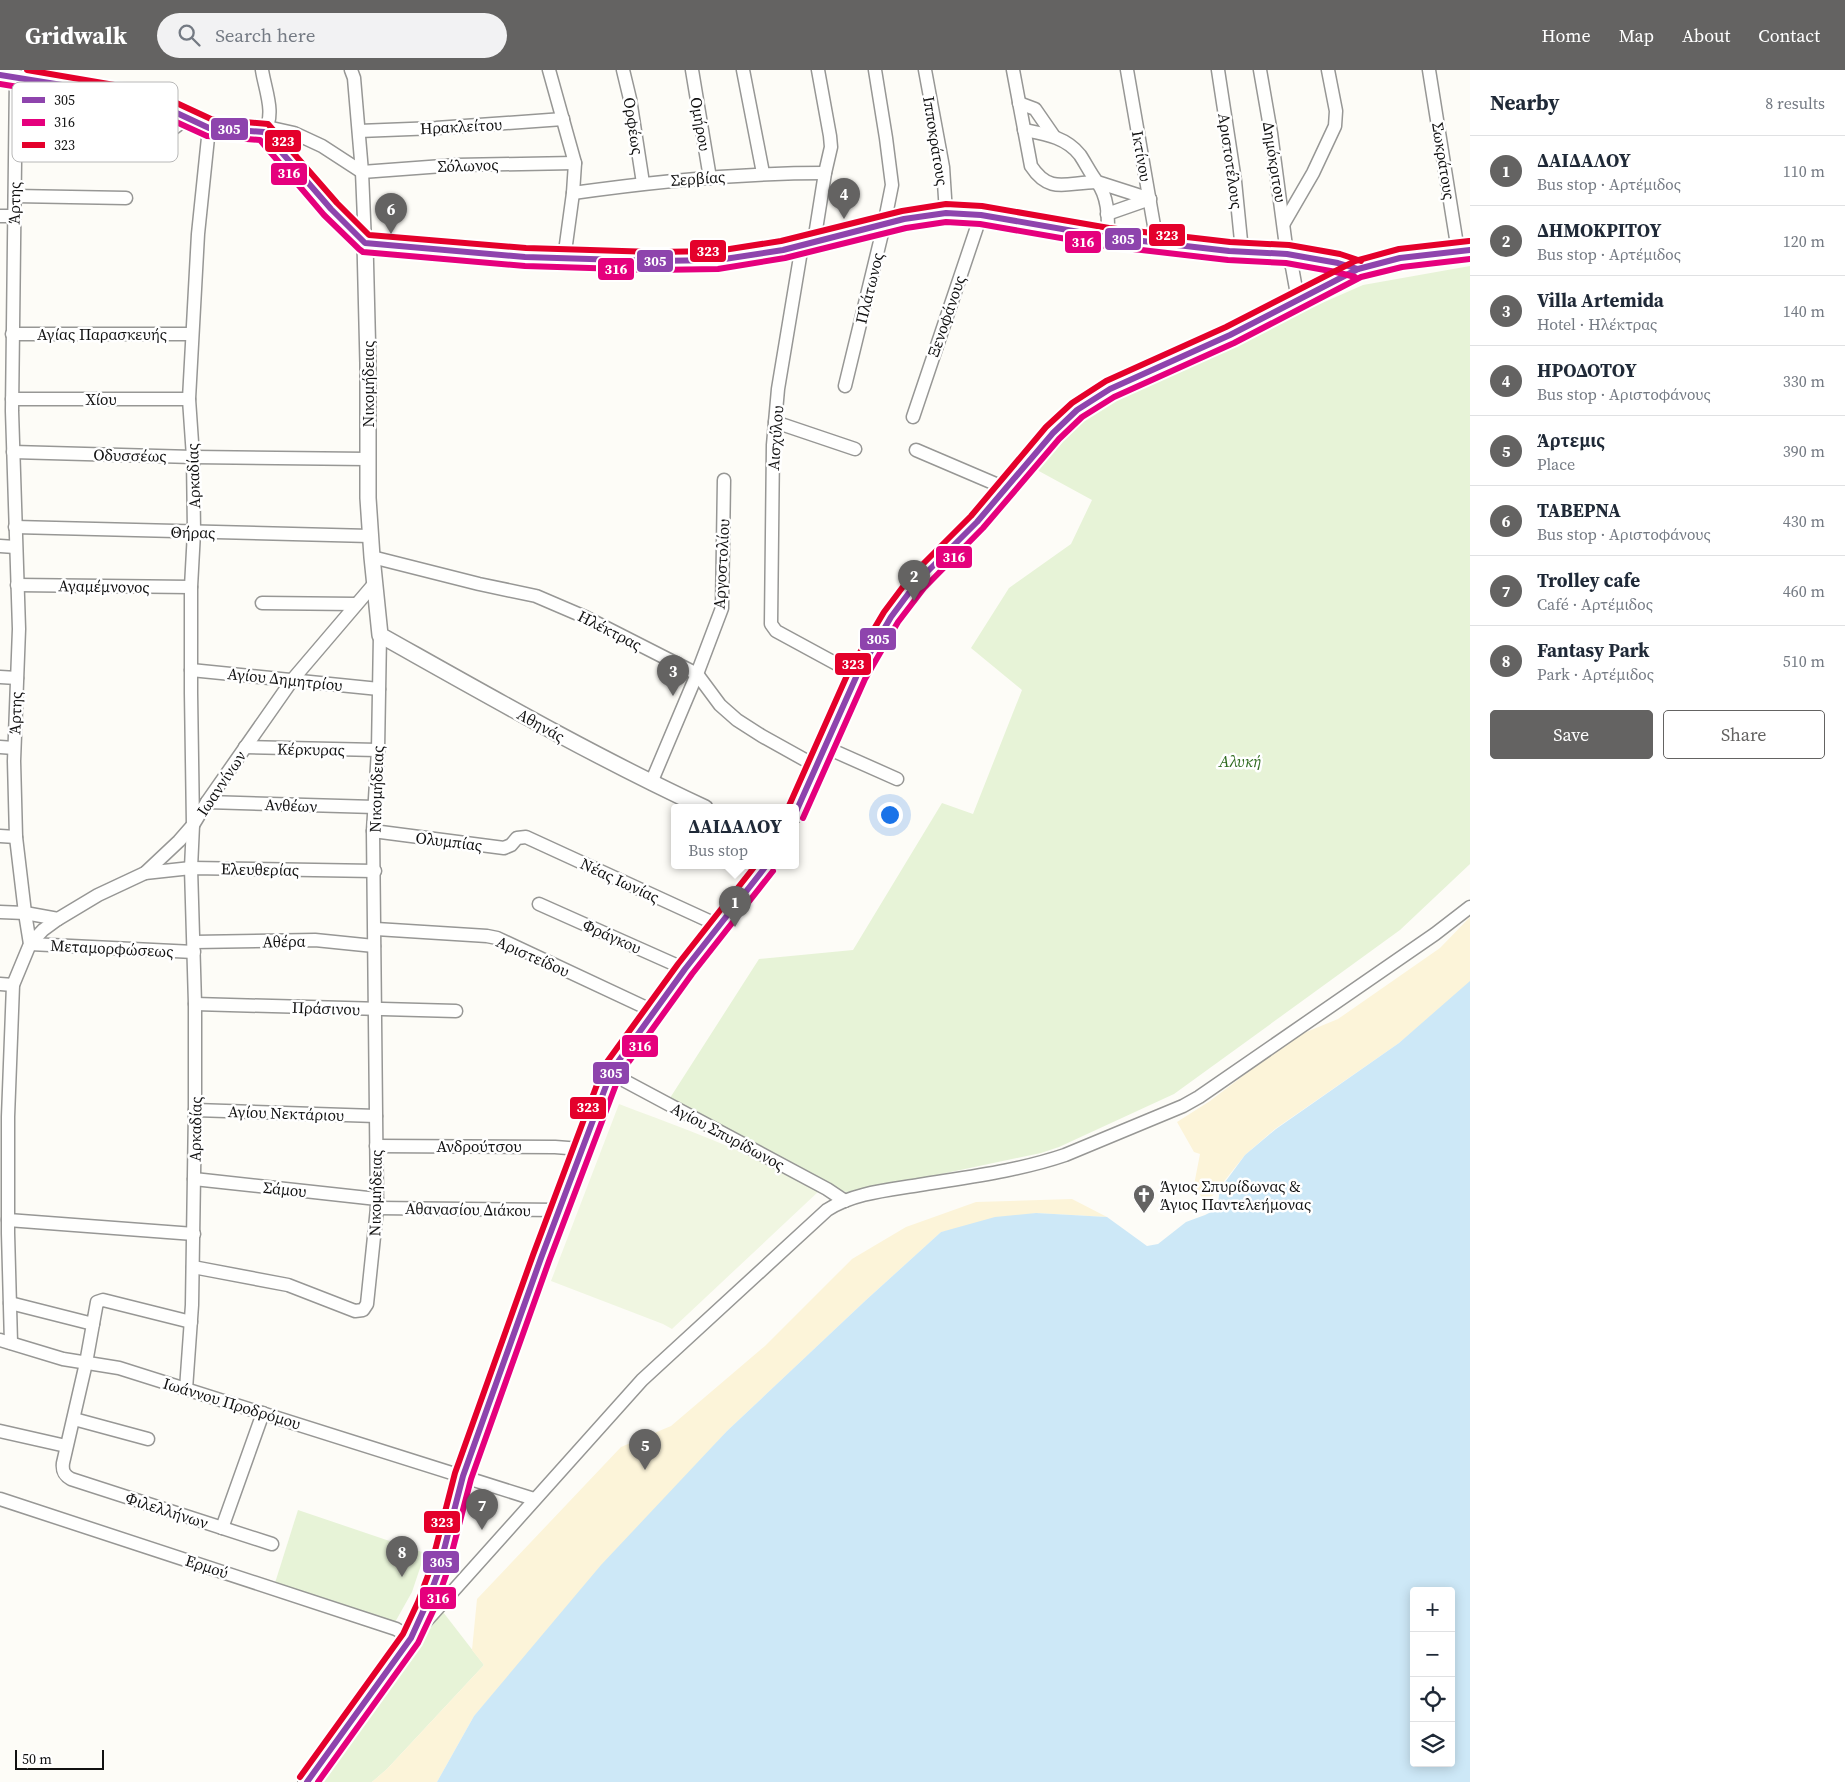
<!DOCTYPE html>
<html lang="en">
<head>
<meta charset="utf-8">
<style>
	body { margin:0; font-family:"Source Serif 4",serif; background:#f2f2f3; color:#1f2937 }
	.controls { position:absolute; right:15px; bottom:15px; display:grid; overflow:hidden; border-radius:5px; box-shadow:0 2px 12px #0003 }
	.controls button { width:45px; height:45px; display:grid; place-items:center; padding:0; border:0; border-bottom:1px solid #e0e1e3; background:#fff; color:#1f2937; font:25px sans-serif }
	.scale { position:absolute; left:15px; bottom:12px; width:89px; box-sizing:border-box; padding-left:5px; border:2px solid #111; border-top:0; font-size:14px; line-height:18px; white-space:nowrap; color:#111; -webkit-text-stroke:4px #fff; paint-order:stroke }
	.you { position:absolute; left:889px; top:744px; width:18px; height:18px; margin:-12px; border:4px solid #fff; border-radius:50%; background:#1a73e8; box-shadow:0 0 0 8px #1a73e833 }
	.badge { display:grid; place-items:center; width:32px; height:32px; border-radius:50%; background:#646362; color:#fff; font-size:16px; font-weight:700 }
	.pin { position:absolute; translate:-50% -41px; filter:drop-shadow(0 1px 2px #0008) }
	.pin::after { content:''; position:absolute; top:26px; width:18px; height:15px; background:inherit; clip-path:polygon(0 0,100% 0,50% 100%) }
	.popup { position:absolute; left:671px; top:734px; width:128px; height:65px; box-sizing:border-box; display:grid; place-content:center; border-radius:5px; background:#fff; filter:drop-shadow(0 1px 4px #0005); font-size:16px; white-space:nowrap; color:#747a83 }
	.popup b { font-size:19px; color:#1f2937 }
	.popup::after { content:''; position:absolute; left:50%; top:100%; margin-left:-10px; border:10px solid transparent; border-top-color:#fff }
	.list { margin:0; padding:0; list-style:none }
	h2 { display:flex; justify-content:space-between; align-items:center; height:65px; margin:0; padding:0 20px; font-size:21px }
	h2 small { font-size:16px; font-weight:400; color:#747a83 }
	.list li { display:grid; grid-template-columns:32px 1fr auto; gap:15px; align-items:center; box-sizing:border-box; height:70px; padding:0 20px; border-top:1px solid #e0e1e3 }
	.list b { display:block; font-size:19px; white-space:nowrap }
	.list p { margin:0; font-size:16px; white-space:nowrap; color:#747a83 }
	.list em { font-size:16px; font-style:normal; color:#747a83 }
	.actions { display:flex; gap:10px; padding:15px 20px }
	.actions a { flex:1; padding:11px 0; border:1px solid #646362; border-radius:5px; text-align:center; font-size:18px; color:#646362 }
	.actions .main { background:#646362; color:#fff }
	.icon { flex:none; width:28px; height:28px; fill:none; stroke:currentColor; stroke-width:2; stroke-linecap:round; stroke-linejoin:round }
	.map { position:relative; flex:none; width:1470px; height:1712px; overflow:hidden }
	header { display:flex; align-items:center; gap:30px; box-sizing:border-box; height:70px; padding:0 25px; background:#646362; color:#fff }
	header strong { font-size:24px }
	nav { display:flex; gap:28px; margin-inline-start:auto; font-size:18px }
	.search { width:350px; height:45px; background:#f2f2f3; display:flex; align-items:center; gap:12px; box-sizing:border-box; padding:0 18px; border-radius:28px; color:#747a83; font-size:19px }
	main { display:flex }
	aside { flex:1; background:#fff }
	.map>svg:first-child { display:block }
	.green { fill:#e7f3d7 }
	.sand { fill:#fcf4d9 }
	.pitch { fill:#f0f6e1 }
	.water { fill:#cde8f7; fill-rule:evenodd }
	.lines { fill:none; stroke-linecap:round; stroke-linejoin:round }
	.minor-casing { stroke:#979795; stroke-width:15 }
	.tertiary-casing { stroke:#979795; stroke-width:18 }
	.secondary-casing { stroke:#8e8d8b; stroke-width:20 }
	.minor { stroke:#fffffe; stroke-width:12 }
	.tertiary { stroke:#fffffe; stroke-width:15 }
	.secondary { stroke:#f6f4eb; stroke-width:18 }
	.bus-1-casing { stroke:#fff; stroke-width:10 }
	.bus-2-casing { stroke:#fff; stroke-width:10 }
	.bus-3-casing { stroke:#fff; stroke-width:10 }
	.bus-1 { stroke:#8e44ad; stroke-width:6 }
	.bus-2 { stroke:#e5007d; stroke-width:6 }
	.bus-3 { stroke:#e4002b; stroke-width:6 }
	.labels { text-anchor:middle; stroke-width:5; stroke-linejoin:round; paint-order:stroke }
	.street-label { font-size:16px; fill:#111; stroke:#fff }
	.park-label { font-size:16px; font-style:italic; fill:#2f6b1f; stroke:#fff }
	.poi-label { font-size:16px; fill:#111; stroke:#fff; text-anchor:start }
	.key { fill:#fff; stroke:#b8b8b8; stroke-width:1 }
	.key-label { font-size:14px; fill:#111 }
	.line-badge { stroke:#fff; stroke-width:2 }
	.badge-label { font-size:14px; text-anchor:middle; font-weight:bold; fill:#fff }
</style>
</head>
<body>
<header>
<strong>Gridwalk</strong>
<div class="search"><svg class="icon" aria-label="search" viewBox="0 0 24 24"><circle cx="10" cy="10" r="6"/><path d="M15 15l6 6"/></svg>Search here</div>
<nav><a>Home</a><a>Map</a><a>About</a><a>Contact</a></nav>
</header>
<main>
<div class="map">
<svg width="1470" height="1712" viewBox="0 0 1470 1712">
	<rect width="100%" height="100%" fill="#fdfcf7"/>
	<g class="green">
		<path d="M1470 196V794L1400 860 1174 1024 1059 1077 1041 1083 861 1121 846 1122 833 1117 670 1028 759 889 853 880 942 733 973 744 1022 620 971 578 1009 518 1071 474 1092 430 1037 400 1064 360 1163 303 1363 215Z"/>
		<path d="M298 1440 425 1483 412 1522 394 1554 275 1513Z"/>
		<path d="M443 1542 484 1595 387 1699 372 1712H320L325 1702 389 1605 418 1574Z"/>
	</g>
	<g class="sand">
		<path d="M1470 847V913L1399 973 1275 1059 1245 1085 1206 1134 1194 1115 1200 1084 1194 1082 1177 1052 1210 1031 1294 967 1338 949 1440 878Z"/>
		<path d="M1072 1129 1107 1147 1036 1143 941 1162 865 1231 727 1361 474 1646 437 1712H372L387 1699 484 1595 472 1580 477 1529 621 1377 671 1356 765 1276 852 1189 906 1157 976 1132Z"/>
	</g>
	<path class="pitch" d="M619 1034C687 1060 756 1084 819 1121L672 1259 663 1254 551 1211Z"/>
	<path class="water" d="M1470 911V1712H437L474 1646 601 1495 727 1361 865 1231 941 1162 995 1147 1036 1143 1107 1147 1147 1176 1158 1174 1186 1152 1205 1145 1217 1139 1220 1119 1245 1085 1276 1059 1399 973ZM1414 1521H1451V1693H1414Z"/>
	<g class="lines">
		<g class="minor-casing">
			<g id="minor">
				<path d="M262 0C265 20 276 44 264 62"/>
				<path d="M351 0 354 8 362 102 365 173"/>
				<path d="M549 0 575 93 573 123 564 189"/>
				<path d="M623 0 630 29 643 113"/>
				<path d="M692 0 710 108"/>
				<path d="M743 0 763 103"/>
				<path d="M925 0 943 97 946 143"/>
				<path d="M1013 0 1031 96C1050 125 1067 112 1097 112 1109 128 1108 148 1108 167"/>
				<path d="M1127 0 1157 173"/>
				<path d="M1218 0 1235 111 1242 181"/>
				<path d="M1260 0 1271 63 1287 184 1292 197 1298 230"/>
				<path d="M1429 0 1458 181"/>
				<path d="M1019 33 1035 39 1053 65"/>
				<path d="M267 57 294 63 322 76 362 102 456 95 575 93"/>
				<path d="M16 58 165 62 170 61 187 48"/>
				<path d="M1024 60C1045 64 1066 67 1080 85 1086 94 1090 103 1097 112L1150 129"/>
				<path d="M359 61 436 58 563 49"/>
				<path d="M573 123C657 111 739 103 825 103"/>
				<path d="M15 126 126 128"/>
				<path d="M1107 144 1150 129"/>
				<path d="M0 146H14"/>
				<path d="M1284 153 1313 103 1335 56 1336 41 1328 0"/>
				<path d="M814 172 825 103 831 77 830 66 818 0"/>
				<path d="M802 175 778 319 773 375 771 554 776 561 857 605"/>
				<path d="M12 264H192"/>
				<path d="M845 316 884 155 892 115 886 68 875 0"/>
				<path d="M12 329H189"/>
				<path d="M913 347 981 145"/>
				<path d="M775 352 855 379"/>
				<path d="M916 380 1005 418"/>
				<path d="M13 382 193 387 368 389"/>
				<path d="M15 457 370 466"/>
				<path d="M0 476 15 477"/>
				<path d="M372 487 479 514 536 526 585 547 697 604 720 635 737 650 762 666 816 696"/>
				<path d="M17 515 191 517"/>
				<path d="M262 533 356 534"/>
				<path d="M191 600 379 619"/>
				<path d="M0 607 17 608"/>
				<path d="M0 677 14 678"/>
				<path d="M245 677 378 680"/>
				<path d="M825 677 897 709"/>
				<path d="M651 713 697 604 722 538 724 410"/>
				<path d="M207 732 375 737"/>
				<path d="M373 761 504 778 511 775 517 768 526 767 720 856"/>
				<path d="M0 766 16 767"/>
				<path d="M145 803 191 798 375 801"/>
				<path d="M539 834 685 899"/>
				<path d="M0 842 25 843 58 849 98 825 145 803 179 771 193 755 207 732 293 609 374 514"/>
				<path d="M376 859 487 866 497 868 653 941"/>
				<path d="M194 872 315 870 374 876"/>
				<path d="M30 874 194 882"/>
				<path d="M30 874 43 860 58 849"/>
				<path d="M0 914 13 915"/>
				<path d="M195 934 456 941"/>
				<path d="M610 1003 827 1119 845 1131"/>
				<path d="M195 1040 376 1046"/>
				<path d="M376 1076 555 1077 581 1079"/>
				<path d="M194 1109 377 1129"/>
				<path d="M377 1138 558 1140"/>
				<path d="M8 1150 194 1164"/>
				<path d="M193 1197 288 1215 355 1241 363 1240 367 1234 377 1138 373 761 378 680 380 565"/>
				<path d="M10 1233 93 1254 97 1232 103 1230 191 1252"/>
				<path d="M93 1254 86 1293 63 1393C62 1401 64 1405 71 1409L272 1474"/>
				<path d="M0 1270 63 1289 119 1298 534 1429"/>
				<path d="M11 1273 8 1163V1047L13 915 30 874 25 843 16 767 14 691 19 559 12 341 16 7"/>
				<path d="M186 1319 192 1235 195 1040V934L191 798 193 755 191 623V517L194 462 193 387 189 329 198 164 209 58"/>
				<path d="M74 1349 148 1369"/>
				<path d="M0 1361 66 1376"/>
				<path d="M0 1429 396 1559 411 1568 642 1310 827 1140C853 1123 889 1120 919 1115 968 1107 1018 1101 1065 1085L1183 1036 1199 1027 1435 864 1470 837"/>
				<path d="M222 1458 263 1343"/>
			</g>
		</g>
		<g class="tertiary-casing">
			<g id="tertiary">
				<path d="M0 5 56 13 130 26 166 38 209 58 264 62 331 139 365 173 525 187 654 191 718 190 783 180 904 149 946 143 981 145 1108 167 1229 181 1287 184 1338 193 1358 199"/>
				<path d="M365 173 368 293V428L372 487 380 565C487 625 593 686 705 738"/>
			</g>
		</g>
		<g class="secondary-casing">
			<g id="secondary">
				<path d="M795 744 857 605 891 547 917 512 977 452 1053 363 1077 340 1110 319 1230 265 1358 199 1400 188 1470 180"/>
				<path d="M307 1712 411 1568 426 1535 438 1503 463 1406 541 1188 612 1000 685 899 766 796"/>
			</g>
		</g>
		<use href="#minor" class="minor"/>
		<use href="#tertiary" class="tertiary"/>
		<use href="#secondary" class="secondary"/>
		<g class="bus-1-casing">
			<g id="bus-1">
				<path d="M0 5 130 26 166 38 209 58 264 62 331 139 365 173 525 187 654 191 718 190 783 180 904 149 946 143 981 145 1108 167 1229 181 1287 184 1338 193 1358 199"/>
				<path d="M795 744 857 605 891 547 917 512 977 452 1053 363 1077 340 1110 319 1230 265 1358 199 1400 188 1470 180"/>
				<path d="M307 1712 411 1568 426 1535 438 1503 463 1406 541 1188 612 1000 685 899 766 796"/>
			</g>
		</g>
		<g class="bus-2-casing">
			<g id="bus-2">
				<path d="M0 14 128 35 163 46 207 66 260 70 324 145 359 179 363 182 525 196 654 200 718 199 785 188 906 158 946 152 980 154 1107 176 1228 190 1286 193 1336 202 1355 207"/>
				<path d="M803 748 865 609 898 552 924 518 983 458 1059 369 1082 347 1114 327 1234 273 1361 207 1402 197 1470 189"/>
				<path d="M318 1712 418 1573 434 1539 446 1505 471 1409 549 1191 620 1004 692 904 773 801"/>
			</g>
		</g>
		<g class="bus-3-casing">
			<g id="bus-3">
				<path d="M27 0 132 18 170 30 211 49 268 54 337 133 369 165 526 178 654 182 717 181 781 171 902 141 946 134 982 136 1109 158 1230 172 1289 175 1340 184 1361 191"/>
				<path d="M788 738 849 601 884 542 911 506 971 446 1046 357 1072 333 1106 311 1226 257 1355 191 1399 179 1469 171"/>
				<path d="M300 1707 403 1564 418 1532 430 1500 455 1403 533 1185 604 996 678 894 755 796"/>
			</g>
		</g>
		<use href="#bus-1" class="bus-1"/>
		<use href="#bus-2" class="bus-2"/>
		<use href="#bus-3" class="bus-3"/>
	</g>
	<defs>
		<g id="church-pin" transform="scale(1.125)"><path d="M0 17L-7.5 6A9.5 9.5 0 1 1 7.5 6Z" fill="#646362" stroke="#fff"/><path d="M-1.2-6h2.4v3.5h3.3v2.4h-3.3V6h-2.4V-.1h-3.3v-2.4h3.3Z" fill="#fff"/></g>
	</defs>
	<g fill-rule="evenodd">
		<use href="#church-pin" x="1144" y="1125"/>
	</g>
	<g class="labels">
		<g class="street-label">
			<text transform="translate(701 54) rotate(80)" y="6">Ομήρου</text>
			<text transform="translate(461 56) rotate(-3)" y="6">Ηρακλείτου</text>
			<text transform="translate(634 56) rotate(81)" y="6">Ορφέως</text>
			<text transform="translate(936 71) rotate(81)" y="6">Ιπποκράτους</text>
			<text transform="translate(1142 86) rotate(80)" y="6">Ικτίνου</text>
			<text transform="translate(1231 91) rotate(82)" y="6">Αριστοτέλους</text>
			<text transform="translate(1444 91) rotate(81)" y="6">Σωκράτους</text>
			<text transform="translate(1275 92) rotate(81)" y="6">Δημόκριτου</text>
			<text transform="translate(468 95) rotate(-2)" y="6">Σόλωνος</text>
			<text transform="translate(698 108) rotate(-4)" y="6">Σερβίας</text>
			<text transform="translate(14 133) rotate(-89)" y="6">Άρτης</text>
			<text transform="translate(869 218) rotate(-76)" y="6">Πλάτωνος</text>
			<text transform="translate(946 246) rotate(-71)" y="6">Ξενοφάνους</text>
			<text x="102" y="270">Αγίας Παρασκευής</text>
			<text transform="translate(368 314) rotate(-90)" y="6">Νικομήδειας</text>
			<text x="101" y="335">Χίου</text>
			<text transform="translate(775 368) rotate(-86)" y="6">Αισχύλου</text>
			<text transform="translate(130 385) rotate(1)" y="6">Οδυσσέως</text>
			<text transform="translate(193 406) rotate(-92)" y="6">Αρκαδίας</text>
			<text transform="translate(193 462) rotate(1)" y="6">Θήρας</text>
			<text transform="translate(721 494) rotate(-87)" y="6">Αργοστολίου</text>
			<text transform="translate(104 516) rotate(1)" y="6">Αγαμέμνονος</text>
			<text transform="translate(610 560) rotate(27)" y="6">Ηλέκτρας</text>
			<text transform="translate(285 609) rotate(6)" y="6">Αγίου Δημητρίου</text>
			<text transform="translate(15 643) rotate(-88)" y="6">Άρτης</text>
			<text transform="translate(541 655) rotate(29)" y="6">Αθηνάς</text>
			<text transform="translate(311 679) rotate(1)" y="6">Κέρκυρας</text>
			<text transform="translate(221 713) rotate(-56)" y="6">Ιωαννίνων</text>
			<text transform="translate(376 719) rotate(-88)" y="6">Νικομήδειας</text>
			<text transform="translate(291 735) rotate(2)" y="6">Ανθέων</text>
			<text transform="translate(449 771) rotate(7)" y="6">Ολυμπίας</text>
			<text transform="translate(260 799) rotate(1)" y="6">Ελευθερίας</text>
			<text transform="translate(620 810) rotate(25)" y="6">Νέας Ιωνίας</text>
			<text transform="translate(612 866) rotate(24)" y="6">Φράγκου</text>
			<text transform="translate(284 871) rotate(-1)" y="6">Αθέρα</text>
			<text transform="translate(112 878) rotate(3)" y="6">Μεταμορφώσεως</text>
			<text transform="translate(533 886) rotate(24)" y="6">Αριστείδου</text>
			<text transform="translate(326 938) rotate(2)" y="6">Πράσινου</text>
			<text transform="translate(286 1043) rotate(2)" y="6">Αγίου Νεκτάριου</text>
			<text transform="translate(195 1059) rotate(-89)" y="6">Αρκαδίας</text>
			<text transform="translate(728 1066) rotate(28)" y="6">Αγίου Σπυρίδωνος</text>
			<text x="479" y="1082">Ανδρούτσου</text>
			<text transform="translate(285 1119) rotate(6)" y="6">Σάμου</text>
			<text transform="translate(375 1123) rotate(-89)" y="6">Νικομήδειας</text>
			<text transform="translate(468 1139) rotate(1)" y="6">Αθανασίου Διάκου</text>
			<text transform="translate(232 1333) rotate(17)" y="6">Ιωάννου Προδρόμου</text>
			<text transform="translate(167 1440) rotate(18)" y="6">Φιλελλήνων</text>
			<text transform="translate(207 1496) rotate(18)" y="6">Ερμού</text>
		</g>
		<g class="park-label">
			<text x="1240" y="697">Αλυκή</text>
		</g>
		<g class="poi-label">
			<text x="1160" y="1122">Άγιος Σπυρίδωνας &amp;<tspan x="1160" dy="18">Άγιος Παντελεήμονας</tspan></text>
		</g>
	</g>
	<rect x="12" y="12" width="166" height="80" rx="8" class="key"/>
	<rect x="22" y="27" width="23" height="6" fill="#8e44ad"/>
	<rect x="22" y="49" width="23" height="7" fill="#e5007d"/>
	<rect x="22" y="72" width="23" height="6" fill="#e4002b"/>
	<g class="key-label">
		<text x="54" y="35">305</text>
		<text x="54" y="57">316</text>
		<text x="54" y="80">323</text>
	</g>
	<g class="line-badge">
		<rect x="210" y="47" width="39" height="24" rx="5" fill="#8e44ad"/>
		<rect x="264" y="59" width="38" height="24" rx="5" fill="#e4002b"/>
		<rect x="270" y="92" width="38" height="24" rx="5" fill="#e5007d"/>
		<rect x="1148" y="153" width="38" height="24" rx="5" fill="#e4002b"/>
		<rect x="1104" y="157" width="38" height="24" rx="5" fill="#8e44ad"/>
		<rect x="1064" y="160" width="38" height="24" rx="5" fill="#e5007d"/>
		<rect x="689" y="169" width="38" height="24" rx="5" fill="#e4002b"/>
		<rect x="636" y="179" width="38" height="24" rx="5" fill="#8e44ad"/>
		<rect x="597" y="187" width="38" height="24" rx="5" fill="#e5007d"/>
		<rect x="935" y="475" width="38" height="24" rx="5" fill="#e5007d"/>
		<rect x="859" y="557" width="38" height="24" rx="5" fill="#8e44ad"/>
		<rect x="834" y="582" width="38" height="24" rx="5" fill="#e4002b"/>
		<rect x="621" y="964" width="38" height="24" rx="5" fill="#e5007d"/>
		<rect x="592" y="991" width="38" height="24" rx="5" fill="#8e44ad"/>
		<rect x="569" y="1026" width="38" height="24" rx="5" fill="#e4002b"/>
		<rect x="423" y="1440" width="38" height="24" rx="5" fill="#e4002b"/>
		<rect x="422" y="1480" width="38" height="24" rx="5" fill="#8e44ad"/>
		<rect x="419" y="1516" width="38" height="24" rx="5" fill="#e5007d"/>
	</g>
	<g class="badge-label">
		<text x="229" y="64">305</text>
		<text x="283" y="76">323</text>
		<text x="289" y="108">316</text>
		<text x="1167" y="170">323</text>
		<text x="1123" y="174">305</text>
		<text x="1083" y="177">316</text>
		<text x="708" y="186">323</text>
		<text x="655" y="196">305</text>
		<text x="616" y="204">316</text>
		<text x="954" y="492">316</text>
		<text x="878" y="574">305</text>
		<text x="853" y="599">323</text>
		<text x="640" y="981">316</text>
		<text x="611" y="1008">305</text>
		<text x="588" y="1042">323</text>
		<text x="442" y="1457">323</text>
		<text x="441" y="1497">305</text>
		<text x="438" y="1533">316</text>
	</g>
</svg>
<div class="controls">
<button>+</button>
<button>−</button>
<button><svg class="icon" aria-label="locate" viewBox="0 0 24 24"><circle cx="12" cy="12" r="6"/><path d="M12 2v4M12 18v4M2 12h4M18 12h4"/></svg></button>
<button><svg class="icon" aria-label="layers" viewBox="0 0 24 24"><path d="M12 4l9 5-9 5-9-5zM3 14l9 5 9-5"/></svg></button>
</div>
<div class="scale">50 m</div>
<div class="you"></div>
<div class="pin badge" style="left:735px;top:857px">1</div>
<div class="popup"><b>ΔΑΙΔΑΛΟΥ</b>Bus stop</div>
<div class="pin badge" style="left:914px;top:531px">2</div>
<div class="pin badge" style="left:673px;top:626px">3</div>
<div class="pin badge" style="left:844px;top:149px">4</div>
<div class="pin badge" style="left:645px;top:1400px">5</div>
<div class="pin badge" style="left:391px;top:164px">6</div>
<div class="pin badge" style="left:482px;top:1460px">7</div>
<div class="pin badge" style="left:402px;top:1507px">8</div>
</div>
<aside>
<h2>Nearby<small>8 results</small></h2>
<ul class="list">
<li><span class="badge">1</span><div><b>ΔΑΙΔΑΛΟΥ</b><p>Bus stop · Αρτέμιδος</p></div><em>110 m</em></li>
<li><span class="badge">2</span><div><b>ΔΗΜΟΚΡΙΤΟΥ</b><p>Bus stop · Αρτέμιδος</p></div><em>120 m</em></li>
<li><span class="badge">3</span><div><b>Villa Artemida</b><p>Hotel · Ηλέκτρας</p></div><em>140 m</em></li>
<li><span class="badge">4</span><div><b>ΗΡΟΔΟΤΟΥ</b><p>Bus stop · Αριστοφάνους</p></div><em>330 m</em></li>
<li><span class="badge">5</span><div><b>Άρτεμις</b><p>Place</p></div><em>390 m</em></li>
<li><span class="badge">6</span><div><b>ΤΑΒΕΡΝΑ</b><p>Bus stop · Αριστοφάνους</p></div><em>430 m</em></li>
<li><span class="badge">7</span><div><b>Trolley cafe</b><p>Café · Αρτέμιδος</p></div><em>460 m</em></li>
<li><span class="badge">8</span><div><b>Fantasy Park</b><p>Park · Αρτέμιδος</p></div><em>510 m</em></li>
</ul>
<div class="actions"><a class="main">Save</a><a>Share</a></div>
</aside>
</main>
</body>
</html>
